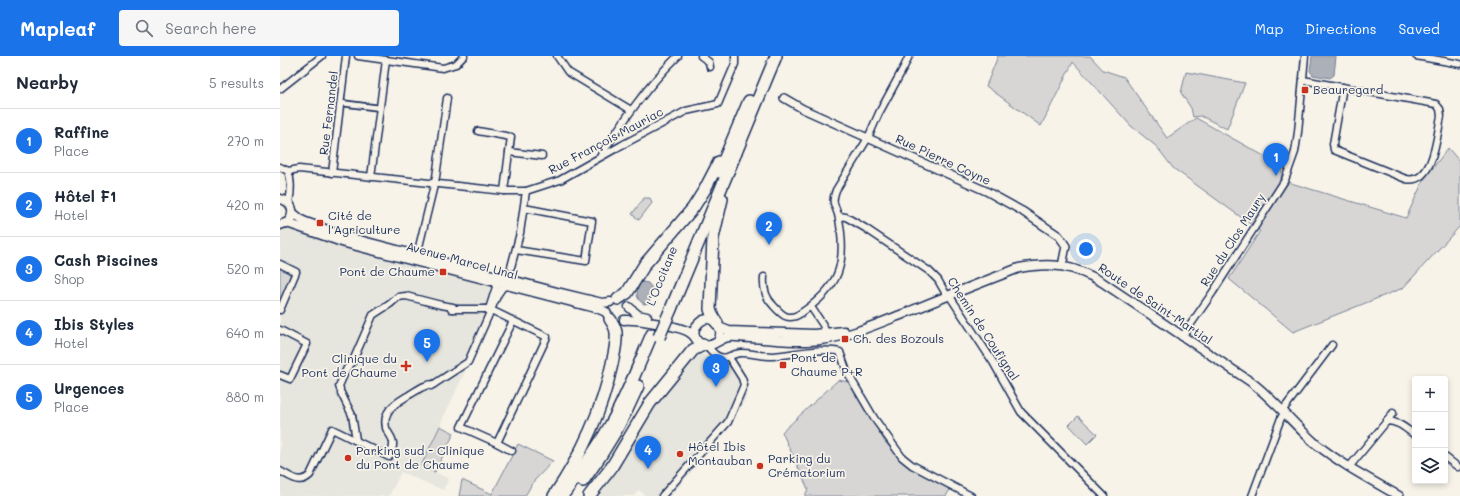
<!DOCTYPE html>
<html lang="en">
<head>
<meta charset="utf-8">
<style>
	body { margin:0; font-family:Mali,sans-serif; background:#f6f6f7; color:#1f2937 }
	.controls { position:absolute; right:12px; bottom:12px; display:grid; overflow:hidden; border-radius:4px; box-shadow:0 2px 6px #0003 }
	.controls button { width:36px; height:36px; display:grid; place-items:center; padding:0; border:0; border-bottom:1px solid #e0e1e3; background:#fff; color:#1f2937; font:20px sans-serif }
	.you { position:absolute; left:806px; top:193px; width:14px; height:14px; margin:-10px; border:3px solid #fff; border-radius:50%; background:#1a73e8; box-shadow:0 0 0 6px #1a73e833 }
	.badge { display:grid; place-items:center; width:26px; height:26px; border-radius:50%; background:#1a73e8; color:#fff; font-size:13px; font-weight:700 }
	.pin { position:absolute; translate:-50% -33px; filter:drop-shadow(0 1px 2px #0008) }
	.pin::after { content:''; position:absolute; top:21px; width:14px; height:12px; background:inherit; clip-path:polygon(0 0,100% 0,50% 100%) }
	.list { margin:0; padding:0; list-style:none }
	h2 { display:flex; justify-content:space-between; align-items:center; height:52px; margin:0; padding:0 16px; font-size:17px }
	h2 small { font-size:13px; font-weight:400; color:#747a83 }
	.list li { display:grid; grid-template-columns:26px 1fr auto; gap:12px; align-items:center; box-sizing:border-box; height:64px; padding:0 16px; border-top:1px solid #e0e1e3 }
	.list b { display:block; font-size:15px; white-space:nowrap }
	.list p { margin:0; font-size:13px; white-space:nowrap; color:#747a83 }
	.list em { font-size:13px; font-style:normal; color:#747a83 }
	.icon { flex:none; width:22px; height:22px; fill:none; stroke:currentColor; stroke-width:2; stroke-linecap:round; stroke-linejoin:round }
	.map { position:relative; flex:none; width:1180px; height:440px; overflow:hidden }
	header { display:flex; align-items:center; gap:24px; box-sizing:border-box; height:56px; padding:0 20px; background:#1a73e8; color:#fff }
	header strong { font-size:19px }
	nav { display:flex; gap:22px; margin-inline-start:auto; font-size:14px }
	.search { width:280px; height:36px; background:#f6f6f7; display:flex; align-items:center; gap:10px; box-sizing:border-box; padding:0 14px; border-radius:4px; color:#747a83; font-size:15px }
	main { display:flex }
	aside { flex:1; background:#fff }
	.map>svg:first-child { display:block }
	.built { fill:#e6e5de }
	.green { fill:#d7d6d4; stroke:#798299 }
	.water { fill:#acb0b9; stroke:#727c95 }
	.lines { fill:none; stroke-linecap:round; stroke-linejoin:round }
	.pedestrian-casing { stroke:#1b2f5e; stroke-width:8 }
	.minor-casing { stroke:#1b2f5e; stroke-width:9 }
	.tertiary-casing { stroke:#1b2f5e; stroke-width:10 }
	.secondary-casing { stroke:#1b2f5e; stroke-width:11 }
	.motorway-casing { stroke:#1b2f5e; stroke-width:14 }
	.pedestrian { stroke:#f7f3e8; stroke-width:4.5 }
	.minor { stroke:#f7f3e8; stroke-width:6 }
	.tertiary { stroke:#f7f3e8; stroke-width:7 }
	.secondary { stroke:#f7f3e8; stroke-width:8 }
	.motorway { stroke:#f7f3e8; stroke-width:11 }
	.motorway-bridge-casing { stroke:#1b2f5e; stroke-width:14; stroke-linecap:butt }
	.motorway-bridge { stroke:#f7f3e8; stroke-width:11 }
	.poi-dot { fill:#c8321e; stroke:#f7f3e8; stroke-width:1.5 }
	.labels { text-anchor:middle; stroke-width:3.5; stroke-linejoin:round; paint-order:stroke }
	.poi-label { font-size:12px; fill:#1b2f5e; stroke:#f7f3e8; text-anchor:start }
	.street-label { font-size:12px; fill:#1b2f5e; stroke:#f7f3e8 }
</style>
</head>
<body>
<header>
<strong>Mapleaf</strong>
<div class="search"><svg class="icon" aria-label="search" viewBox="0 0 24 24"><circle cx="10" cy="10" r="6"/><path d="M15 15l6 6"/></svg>Search here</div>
<nav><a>Map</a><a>Directions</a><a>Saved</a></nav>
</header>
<main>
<aside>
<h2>Nearby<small>5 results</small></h2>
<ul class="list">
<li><span class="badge">1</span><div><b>Raffine</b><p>Place</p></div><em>270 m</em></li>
<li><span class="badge">2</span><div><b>Hôtel F1</b><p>Hotel</p></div><em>420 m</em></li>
<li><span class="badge">3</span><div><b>Cash Piscines</b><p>Shop</p></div><em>520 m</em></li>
<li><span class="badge">4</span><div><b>Ibis Styles</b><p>Hotel</p></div><em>640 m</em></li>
<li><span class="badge">5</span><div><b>Urgences</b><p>Place</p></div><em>880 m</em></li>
</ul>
</aside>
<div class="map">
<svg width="1180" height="440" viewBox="0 0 1180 440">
	<rect width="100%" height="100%" fill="#f7f3e8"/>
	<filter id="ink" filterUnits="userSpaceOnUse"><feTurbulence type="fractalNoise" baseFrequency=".025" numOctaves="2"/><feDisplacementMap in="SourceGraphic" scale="8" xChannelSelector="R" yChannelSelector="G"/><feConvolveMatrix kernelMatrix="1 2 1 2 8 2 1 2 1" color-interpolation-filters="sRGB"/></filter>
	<g filter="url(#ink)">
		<g class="built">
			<path d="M0 164 210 228 211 229 208 250 214 258 207 269 141 409 169 423 163 434 121 416 109 440H0Z"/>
			<path d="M419 298 429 300 435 305 444 307 457 302 469 328 465 344 448 372 391 440H366L359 434 354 440H317L340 408 381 340Z"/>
		</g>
		<g class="green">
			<path d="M718 0H810L823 14 844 21 887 82 916 62 1002 110 1001 124 1126 162 1143 125 1168 92 1180 106V170L1123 232 1013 276 949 223 980 175 893 112 877 91 851 70 793 6 761 70 706 30Z"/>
			<path d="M906 16 965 27 947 73 921 60 913 61 911 52 901 37Z"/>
			<path d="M364 142H370L372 147 359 164 352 158Z"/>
			<path d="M0 212 10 218C13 227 4 238 0 246Z"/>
			<path d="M558 324 569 326 605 386 624 407 671 432 666 440H525L528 433 502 376Z"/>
			<path d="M798 360 817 378 807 388 789 369Z"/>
			<path d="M160 370 174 377 155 416 141 410Z"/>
			<path d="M238 388 273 405 253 426 245 440H179L182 424 212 438Z"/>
		</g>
		<g class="water">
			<path d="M1032 0H1056L1054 19 1050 22 1033 19 1030 15Z"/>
			<path d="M363 226 368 227 372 232 369 247 364 248C355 243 356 235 360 227Z"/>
		</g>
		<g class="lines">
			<g class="pedestrian-casing">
				<path id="pedestrian" d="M61 47 100 52"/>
			</g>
			<g class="minor-casing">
				<g id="minor">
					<path d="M78 0 163 12 176 8 184 0"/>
					<path d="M277 0 288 16 351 54"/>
					<path d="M421 0 429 6 430 11"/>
					<path d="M1136 0 1180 8"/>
					<path d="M1023 24 1156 48 1160 53 1161 60C1157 78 1154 129 1126 123L1054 94 1053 88 1063 31"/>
					<path d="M0 33 42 0"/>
					<path d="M198 75 231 81 224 135"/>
					<path d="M229 96 262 100"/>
					<path d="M321 99C344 64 367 30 398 0"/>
					<path d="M0 111 8 115C12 125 11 137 9 147"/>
					<path d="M8 115 19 113 224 135H246L280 124 342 89 406 55 438 48 455 8V0"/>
					<path d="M52 117 66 0"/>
					<path d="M91 121 106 4"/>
					<path d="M559 160 566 161 585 172 649 215 658 224 666 238 671 242 713 306 741 356 824 440"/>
					<path d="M236 194 306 205 312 165 244 152"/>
					<path d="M134 202 137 199 156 121 167 42"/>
					<path d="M0 208 16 216 0 254"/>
					<path d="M231 211 240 177 246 135"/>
					<path d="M484 221C483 232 486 242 493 249 502 259 508 266 521 257 560 231 567 208 559 163 557 149 550 150 556 134L588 82 599 57 624 11 629 0"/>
					<path d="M531 251 543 269 546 277"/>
					<path d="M171 253H205"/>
					<path d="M205 253H209L216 231 214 226"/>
					<path d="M209 253 267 281 217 387 181 371 233 265"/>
					<path d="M0 274 27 288 10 323 0 319"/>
					<path d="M902 281 933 236 1005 124 1015 96 1018 76 1025 0"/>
					<path d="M426 290C431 293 434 300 440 301 447 304 453 297 461 297 471 297 481 300 492 300 511 299 543 291 560 296L567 316 594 362 622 401 632 409 691 440"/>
					<path d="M151 330 188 306 218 238 223 231 228 230"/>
					<path d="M60 333 59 330 67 312 72 307 93 259 110 248 118 241 126 240 161 249 173 251 174 253"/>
					<path d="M61 337 72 359 76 384"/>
					<path d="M1003 354 1052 289"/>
					<path d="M1107 365 1113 357"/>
					<path d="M217 387 232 395"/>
					<path d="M1165 401 1178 411"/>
					<path d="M1070 410 1107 365C1118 365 1126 373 1135 379"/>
					<path d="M0 415C11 421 20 429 30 419L52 373 109 401C111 397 113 393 113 389 114 382 108 378 106 372 102 354 116 347 129 339 138 334 144 328 154 328"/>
					<path d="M382 440 448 366 464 329 462 322 450 303V300"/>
					<path d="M972 440 1001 362 1005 356"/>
				</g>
			</g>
			<g class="tertiary-casing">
				<path id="tertiary" d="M504 42 523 53 706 135 742 155 779 180 786 190 782 210"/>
			</g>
			<g class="secondary-casing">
				<g id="secondary">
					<path d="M0 143C12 145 16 157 8 166L0 169"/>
					<path d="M13 157 23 165 64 180 277 236 322 247 330 246"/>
					<path d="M7 167 65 187 319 253 326 256 327 258"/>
					<path d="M349 251 358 259 367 261"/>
					<path d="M344 264C356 263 399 270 409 276 412 278 414 280 416 283"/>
					<path d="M439 271 449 275 534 278 564 275"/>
					<path d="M438 285C446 271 430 256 419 267 411 274 414 286 424 289 433 292 440 282 449 281 455 280 463 282 470 282 493 283 517 287 540 284 568 281 597 268 623 258 662 242 700 227 739 212 772 206 793 209 822 226L971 326C995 344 1013 368 1036 388 1061 408 1091 424 1119 440"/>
				</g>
			</g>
			<g class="motorway-casing">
				<g id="motorway">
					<path d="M439 116 469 45"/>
					<path d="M338 243 347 237 365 208 413 152 425 133 439 106"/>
					<path d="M391 253 496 0"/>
					<path d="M437 267 432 259 430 253 433 182 442 143"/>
					<path d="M303 425C325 395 344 363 358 330"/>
					<path d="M274 440C301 400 322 355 332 308 334 298 337 287 336 277 336 272 333 268 330 263"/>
					<path d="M282 440C300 417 317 393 331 368 347 339 359 308 372 278"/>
					<path d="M309 440 331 412 370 347 409 299 413 294 423 289"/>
				</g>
			</g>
			<use href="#pedestrian" class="pedestrian"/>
			<use href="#minor" class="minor"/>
			<use href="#tertiary" class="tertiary"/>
			<use href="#secondary" class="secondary"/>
			<use href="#motorway" class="motorway"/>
			<g class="motorway-bridge-casing">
				<path id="motorway-bridge" d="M379 281 391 253"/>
			</g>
			<use href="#motorway-bridge" class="motorway-bridge"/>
		</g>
	</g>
	<g class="poi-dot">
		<rect x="1021" y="30" width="8" height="8" rx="2"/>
		<rect x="36" y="163" width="8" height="8" rx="2"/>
		<rect x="159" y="212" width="8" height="8" rx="2"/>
		<rect x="561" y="279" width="8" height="8" rx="2"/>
		<rect x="499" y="305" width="8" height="8" rx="2"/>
		<path d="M124 304h4v4h4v4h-4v4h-4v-4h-4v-4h4z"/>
		<circle cx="400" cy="398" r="4"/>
		<circle cx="68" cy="402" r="4"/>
		<circle cx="480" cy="410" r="4"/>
	</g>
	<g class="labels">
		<g class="poi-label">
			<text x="1033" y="38">Beauregard</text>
			<text x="48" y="164">Cité de<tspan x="48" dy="14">l'Agriculture</tspan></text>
			<text x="155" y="220" text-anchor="end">Pont de Chaume</text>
			<text x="573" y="287">Ch. des Bozouls</text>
			<text x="511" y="306">Pont de<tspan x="511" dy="14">Chaume P+R</tspan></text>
			<text x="117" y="307" text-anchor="end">Clinique du<tspan x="117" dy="14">Pont de Chaume</tspan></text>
			<text x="408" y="395">Hôtel Ibis<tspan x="408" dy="14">Montauban</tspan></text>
			<text x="76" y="399">Parking sud - Clinique<tspan x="76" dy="14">du Pont de Chaume</tspan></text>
			<text x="488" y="407">Parking du<tspan x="488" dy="14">Crématorium</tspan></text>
		</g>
		<g class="street-label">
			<text transform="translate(49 57) rotate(-83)" y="4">Rue Fernandel</text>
			<text transform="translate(326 85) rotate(-28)" y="4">Rue François Mauriac</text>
			<text transform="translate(663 104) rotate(25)" y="4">Rue Pierre Coyne</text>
			<text transform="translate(953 184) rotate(-57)" y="4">Rue du Clos Maury</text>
			<text transform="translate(182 205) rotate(15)" y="4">Avenue Marcel Unal</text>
			<text transform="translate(382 220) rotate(-68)" y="4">L'Occitane</text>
			<text transform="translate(875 248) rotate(34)" y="4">Route de Saint-Martial</text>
			<text transform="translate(703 273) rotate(57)" y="4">Chemin de Coufignal</text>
		</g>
	</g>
</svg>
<div class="controls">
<button>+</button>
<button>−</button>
<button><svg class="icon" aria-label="layers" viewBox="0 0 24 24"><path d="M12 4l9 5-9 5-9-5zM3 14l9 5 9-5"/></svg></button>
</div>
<div class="you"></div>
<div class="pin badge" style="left:996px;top:120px">1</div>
<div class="pin badge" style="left:489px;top:189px">2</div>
<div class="pin badge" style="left:436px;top:331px">3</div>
<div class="pin badge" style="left:368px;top:413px">4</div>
<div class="pin badge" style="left:147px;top:306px">5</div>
</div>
</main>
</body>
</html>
